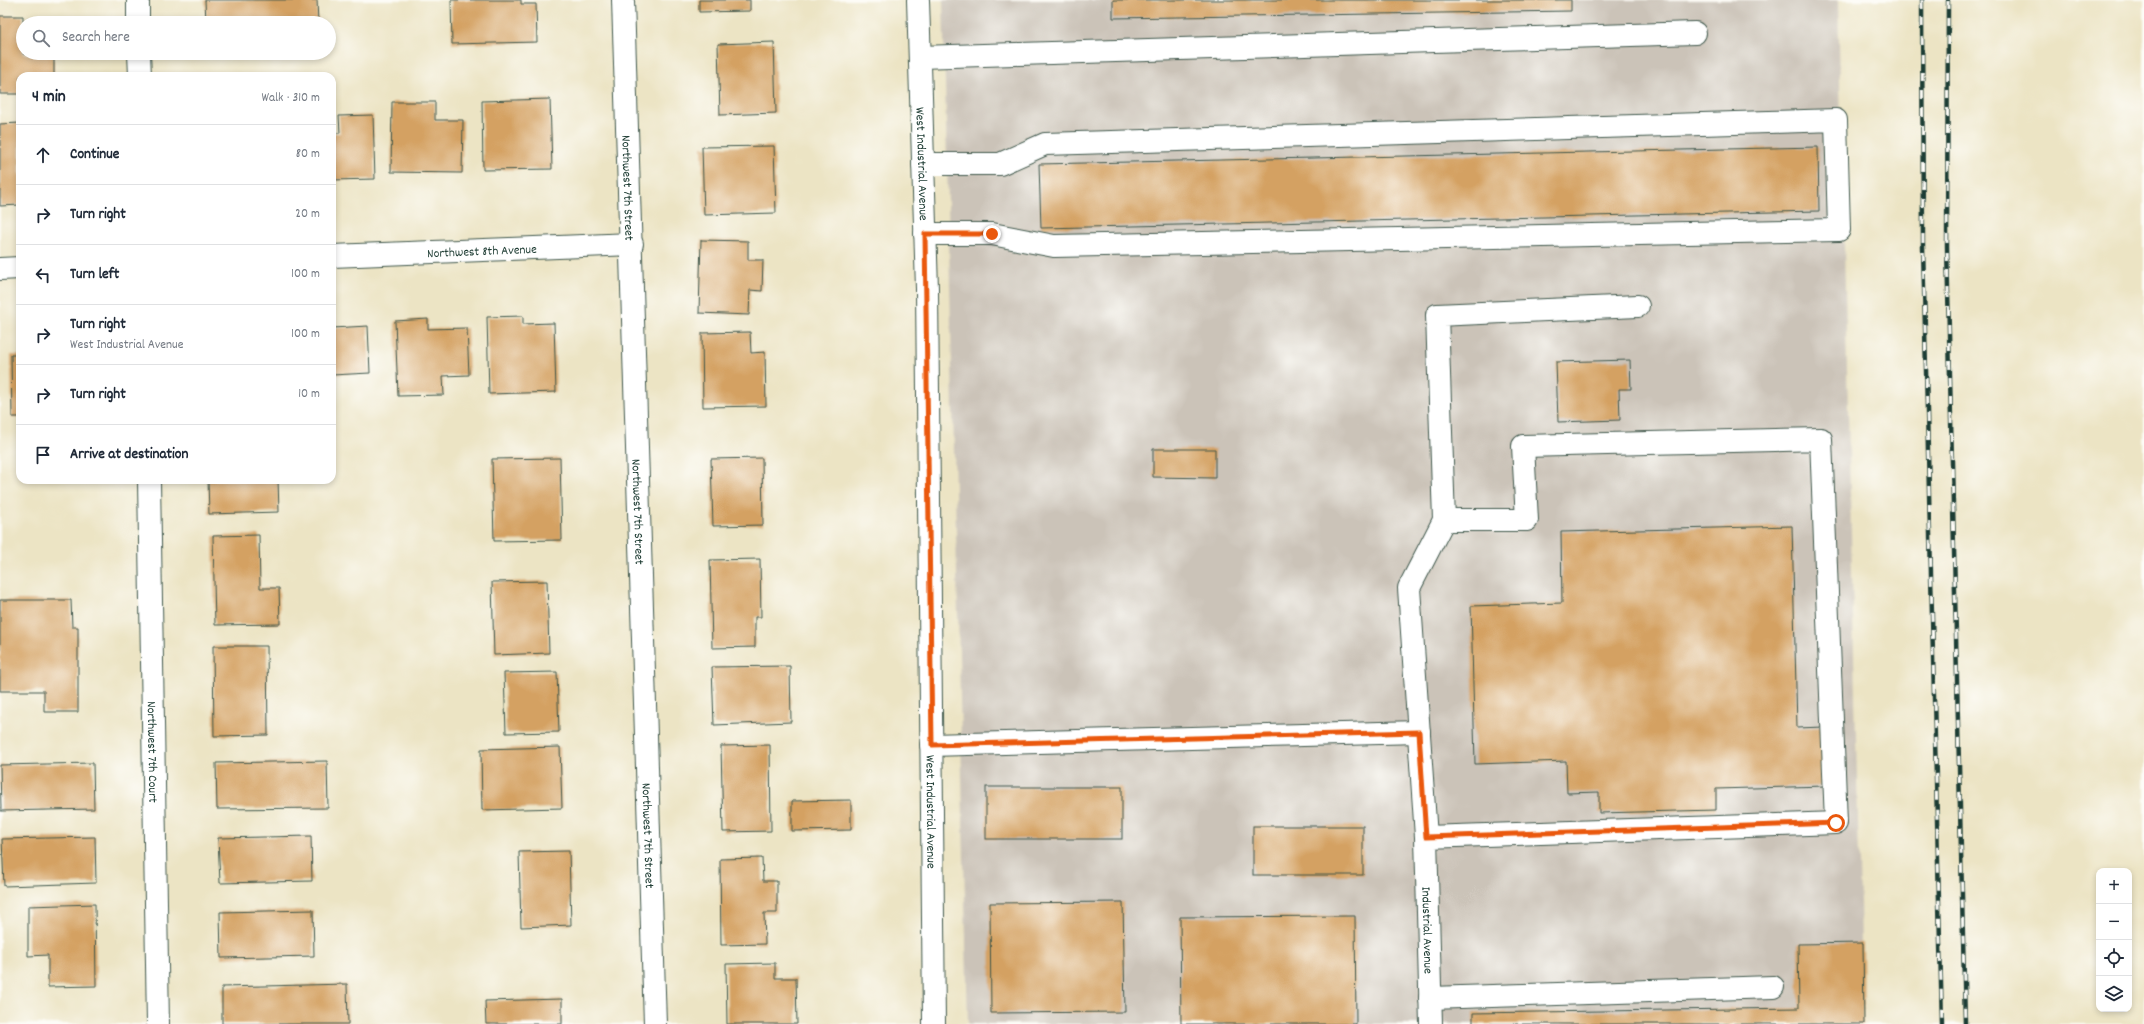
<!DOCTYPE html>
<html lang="en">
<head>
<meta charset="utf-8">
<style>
	body { margin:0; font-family:Dekko,sans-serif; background:#f6f6f7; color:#1f2937 }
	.controls { position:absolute; right:12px; bottom:12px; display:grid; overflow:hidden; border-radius:8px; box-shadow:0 2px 6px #0003 }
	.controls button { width:36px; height:36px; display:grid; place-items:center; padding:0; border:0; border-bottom:1px solid #e0e1e3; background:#fff; color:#1f2937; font:20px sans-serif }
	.stop { position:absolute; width:12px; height:12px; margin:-9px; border:3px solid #ea580c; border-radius:50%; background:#fff }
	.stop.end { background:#ea580c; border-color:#fff; box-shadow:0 1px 4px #0008 }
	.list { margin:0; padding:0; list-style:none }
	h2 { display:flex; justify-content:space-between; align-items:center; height:52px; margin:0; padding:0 16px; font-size:17px }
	h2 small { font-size:13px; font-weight:400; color:#747a83 }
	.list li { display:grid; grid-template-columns:26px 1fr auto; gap:12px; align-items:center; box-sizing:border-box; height:60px; padding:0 16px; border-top:1px solid #e0e1e3 }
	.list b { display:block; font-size:15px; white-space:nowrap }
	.list p { margin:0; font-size:13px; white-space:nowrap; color:#747a83 }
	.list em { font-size:13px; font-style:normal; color:#747a83 }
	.icon { flex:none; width:22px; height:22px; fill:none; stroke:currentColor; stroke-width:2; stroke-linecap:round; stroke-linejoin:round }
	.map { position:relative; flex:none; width:2144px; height:1024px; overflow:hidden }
	.search { position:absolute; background:#fff; box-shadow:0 2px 6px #0003; left:16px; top:16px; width:320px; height:44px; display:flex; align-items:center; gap:10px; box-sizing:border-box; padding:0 14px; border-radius:22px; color:#747a83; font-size:15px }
	.panel { position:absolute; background:#fff; box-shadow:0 2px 6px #0003; left:16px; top:72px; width:320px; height:412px; border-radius:12px }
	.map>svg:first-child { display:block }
	.industrial { fill:#cbc3b8 }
	.building { fill:#d4a162 }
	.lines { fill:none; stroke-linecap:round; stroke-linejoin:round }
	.minor-casing { stroke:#3e564a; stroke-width:24 }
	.minor { stroke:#fff; stroke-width:22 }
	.rail-casing { stroke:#1f3d34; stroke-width:4.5 }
	.rail { stroke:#fdfcf7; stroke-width:3; stroke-dasharray:9; stroke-linecap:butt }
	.route { stroke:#ea580c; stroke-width:5 }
	.labels { text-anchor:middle; stroke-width:3; stroke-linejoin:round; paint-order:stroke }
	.street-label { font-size:13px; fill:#1f3d34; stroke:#fdfcf7 }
</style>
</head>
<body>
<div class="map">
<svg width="2144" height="1024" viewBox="0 0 2144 1024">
	<rect width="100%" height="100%" fill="#fdfcf7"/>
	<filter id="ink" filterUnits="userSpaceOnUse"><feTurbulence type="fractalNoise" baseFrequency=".025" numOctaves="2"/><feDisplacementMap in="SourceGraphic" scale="8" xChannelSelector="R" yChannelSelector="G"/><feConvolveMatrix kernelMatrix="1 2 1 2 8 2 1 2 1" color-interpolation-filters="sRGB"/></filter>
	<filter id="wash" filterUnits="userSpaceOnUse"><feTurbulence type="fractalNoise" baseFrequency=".012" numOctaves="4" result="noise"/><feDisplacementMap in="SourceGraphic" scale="16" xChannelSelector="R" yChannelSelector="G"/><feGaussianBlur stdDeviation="0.9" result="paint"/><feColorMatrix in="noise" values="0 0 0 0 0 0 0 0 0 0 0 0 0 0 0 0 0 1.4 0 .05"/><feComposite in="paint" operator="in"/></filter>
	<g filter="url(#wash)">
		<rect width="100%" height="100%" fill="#ece4c4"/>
		<path class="industrial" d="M943 0H1838L1863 1024H968Z"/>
		<g id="blocks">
			<g class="building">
				<path d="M205 0H317L318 23H206Z"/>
				<path d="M451 0H521V4H536L537 42 452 44Z"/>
				<path d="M699 0H750V11L699 12Z"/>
				<path d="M1113 0H1571V11L1113 18Z"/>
				<path d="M0 16H23V54H54V76H20V94H0Z"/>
				<path d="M774 42 776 113 720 115 718 44Z"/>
				<path d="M550 99 552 169 483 170 482 101Z"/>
				<path d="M392 102H435V120H463L462 173 391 172Z"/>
				<path d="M373 115 375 179 332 180V133H340L339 116Z"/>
				<path d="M20 123V205L0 206V124Z"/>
				<path d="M774 146 776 213 704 215 702 147Z"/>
				<path d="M1818 147 1819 211 1041 228 1039 164Z"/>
				<path d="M701 240 748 241V260H763L762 291 750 290 749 315 699 313Z"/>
				<path d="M523 316V324L554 323 556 392 489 394 487 317Z"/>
				<path d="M428 319V329L467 328 469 375 443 376 444 395 398 396 395 321Z"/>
				<path d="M368 326 370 373 332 375V328Z"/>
				<path d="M750 332 751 353 765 352 766 406 703 407 702 333Z"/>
				<path d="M11 355H20V417H12Z"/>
				<path d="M1630 360 1631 389H1619L1620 420 1558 422 1556 362Z"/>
				<path d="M1153 449H1215V478L1153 477Z"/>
				<path d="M560 458 562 540 494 541 492 459Z"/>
				<path d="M762 458 763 525 713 526 711 459Z"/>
				<path d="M208 480H278L279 512 209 514Z"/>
				<path d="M1792 526 1797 728 1824 727 1826 786 1716 789V810L1599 813V792L1567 793 1566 761 1475 764 1471 606 1562 603 1561 532Z"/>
				<path d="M259 535 260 588H279L280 624 215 625 213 536Z"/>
				<path d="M760 559 761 617H755V647L712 648 710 560Z"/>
				<path d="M547 581 549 653 494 655 492 582Z"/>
				<path d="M0 600H71L72 627H78V712H44V691H0Z"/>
				<path d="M213 646H267L268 735 214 736Z"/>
				<path d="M790 666 791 722 714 725 712 667Z"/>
				<path d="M557 672 559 732 506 733 504 673Z"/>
				<path d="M770 745 771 831 723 832 721 746Z"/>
				<path d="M560 747 562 808 482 810 481 749Z"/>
				<path d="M327 761 328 808 217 809 216 763Z"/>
				<path d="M93 763 94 809 1 811 0 765Z"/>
				<rect x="986" y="787" width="136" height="52"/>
				<path d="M851 800V830L792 831V801Z"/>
				<rect x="1253" y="826" width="110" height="49"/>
				<path d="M311 836 312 881 220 883 218 838Z"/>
				<path d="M95 837 96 883 4 886 2 839Z"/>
				<path d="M569 851 571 925 521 927 519 852Z"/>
				<path d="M762 858 763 881H777V913H764L765 944 721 945 720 859Z"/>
				<path d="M1123 902 1125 1012 991 1013 990 903Z"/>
				<path d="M95 904 96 986 48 987V955L28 956V906Z"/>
				<path d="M313 910 314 956 221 958 220 912Z"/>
				<path d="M1355 916 1356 1024H1181L1180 917Z"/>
				<path d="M1863 943 1864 1024H1473V1013L1799 1008 1798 944Z"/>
				<path d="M775 963V978H796L797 1024H727L726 964Z"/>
				<path d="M347 984 348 1024H222V987Z"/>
				<path d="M562 999V1024H486L485 1001Z"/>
			</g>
		</g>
	</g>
	<g filter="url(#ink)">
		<use href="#blocks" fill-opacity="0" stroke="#3e564a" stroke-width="1"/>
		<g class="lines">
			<g class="minor-casing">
				<g id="minor">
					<path d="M138 0V23"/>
					<path id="s1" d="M623 0 655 1024"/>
					<path id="s2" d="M918 0 927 289 934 1024"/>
					<path d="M139 53 140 76"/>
					<path d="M920 57 1695 33"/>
					<path d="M923 164H1000L1045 144 1836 120 1839 230 1054 246 992 234H925"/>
					<path id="s3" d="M332 256 632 244"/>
					<path d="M0 269 20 268"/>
					<path id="s4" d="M149 480 158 1024"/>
					<path d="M1444 520 1437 315 1638 306"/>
					<path d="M931 745 1419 732"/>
					<path id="s5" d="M1426 837 1836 823 1821 439 1523 446 1527 520H1444L1409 588 1426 837 1431 1024"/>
					<path d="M1430 998 1773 987"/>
				</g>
			</g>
			<use href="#minor" class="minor"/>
			<g class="rail-casing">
				<g id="rail">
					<path d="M1922 0 1923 247 1942 1024"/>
					<path d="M1948 0 1947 246 1965 1024"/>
				</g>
			</g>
			<use href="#rail" class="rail"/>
		</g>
	</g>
	<g class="lines" filter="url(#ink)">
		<path class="route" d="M992 234H925L932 745 1419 732 1426 837 1836 823"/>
	</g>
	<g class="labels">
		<g class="street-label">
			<text dy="5" stroke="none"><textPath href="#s2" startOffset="164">West Industrial Avenue</textPath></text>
			<text dy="5" stroke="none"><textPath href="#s1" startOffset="188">Northwest 7th Street</textPath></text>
			<text dy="5" stroke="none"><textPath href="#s3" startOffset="150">Northwest 8th Avenue</textPath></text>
			<text dy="5" stroke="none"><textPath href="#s1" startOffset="512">Northwest 7th Street</textPath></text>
			<text dy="5" stroke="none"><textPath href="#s4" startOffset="272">Northwest 7th Court</textPath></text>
			<text dy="5" stroke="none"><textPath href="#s2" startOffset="812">West Industrial Avenue</textPath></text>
			<text dy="5" stroke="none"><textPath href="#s1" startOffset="836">Northwest 7th Street</textPath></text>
			<text dy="5" stroke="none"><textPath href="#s5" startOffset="1669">Industrial Avenue</textPath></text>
		</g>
	</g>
</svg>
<div class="controls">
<button>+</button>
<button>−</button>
<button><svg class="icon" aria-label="locate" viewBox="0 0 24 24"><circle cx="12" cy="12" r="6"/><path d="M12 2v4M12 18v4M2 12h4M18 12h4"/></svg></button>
<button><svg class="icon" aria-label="layers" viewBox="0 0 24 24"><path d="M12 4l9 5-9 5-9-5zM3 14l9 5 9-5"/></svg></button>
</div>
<div class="stop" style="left:1836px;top:823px"></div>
<div class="stop end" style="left:992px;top:234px"></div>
<div class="search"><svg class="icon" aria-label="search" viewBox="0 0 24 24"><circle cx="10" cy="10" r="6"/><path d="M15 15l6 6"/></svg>Search here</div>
<section class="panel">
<h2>4 min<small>Walk · 310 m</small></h2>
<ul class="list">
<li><svg class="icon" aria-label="ahead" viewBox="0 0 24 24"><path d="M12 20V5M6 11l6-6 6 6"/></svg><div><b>Continue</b></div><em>80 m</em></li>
<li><svg class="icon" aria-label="right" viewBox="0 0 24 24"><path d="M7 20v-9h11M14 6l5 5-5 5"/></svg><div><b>Turn right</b></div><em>20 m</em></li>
<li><svg class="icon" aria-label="left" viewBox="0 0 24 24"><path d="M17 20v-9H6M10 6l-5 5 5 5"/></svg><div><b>Turn left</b></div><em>100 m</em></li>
<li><svg class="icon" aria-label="right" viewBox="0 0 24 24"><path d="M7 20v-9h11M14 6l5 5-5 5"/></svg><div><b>Turn right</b><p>West Industrial Avenue</p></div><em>100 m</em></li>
<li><svg class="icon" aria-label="right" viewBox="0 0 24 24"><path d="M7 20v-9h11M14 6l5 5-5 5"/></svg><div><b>Turn right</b></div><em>10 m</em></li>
<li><svg class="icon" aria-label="arrive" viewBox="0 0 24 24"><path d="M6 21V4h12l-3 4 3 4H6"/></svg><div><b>Arrive at destination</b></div></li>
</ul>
</section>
</div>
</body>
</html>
